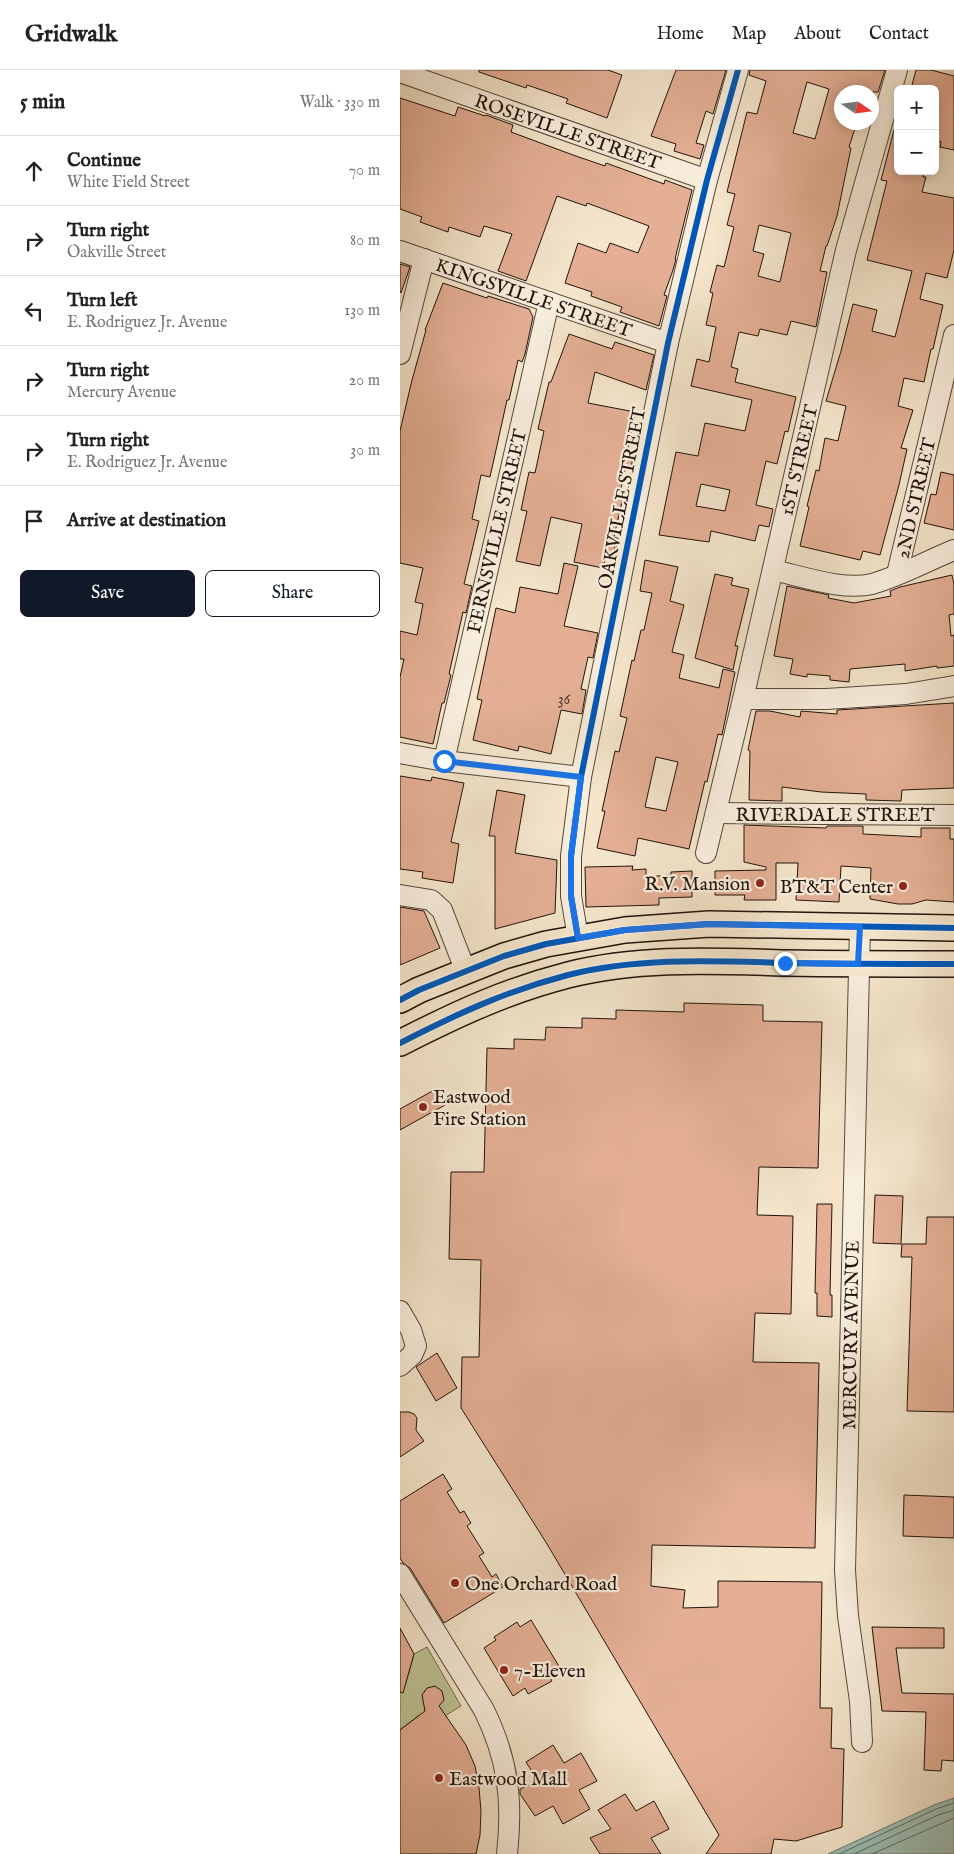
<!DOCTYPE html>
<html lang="en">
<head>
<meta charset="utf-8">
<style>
	body { margin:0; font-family:"IM FELL English",serif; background:#f2f2f2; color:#222 }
	.controls { position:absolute; right:15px; top:15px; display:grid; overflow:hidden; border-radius:8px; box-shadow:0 2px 12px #0003 }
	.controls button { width:45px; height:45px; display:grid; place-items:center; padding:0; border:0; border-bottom:1px solid #e0e0e0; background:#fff; color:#222; font:25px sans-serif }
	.compass { position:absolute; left:434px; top:15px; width:45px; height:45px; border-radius:50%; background:#fff; box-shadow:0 2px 12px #0003; rotate:103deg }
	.stop { position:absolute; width:15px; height:15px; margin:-11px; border:4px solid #1a73e8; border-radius:50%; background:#fff }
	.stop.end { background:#1a73e8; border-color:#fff; box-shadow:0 1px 5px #0008 }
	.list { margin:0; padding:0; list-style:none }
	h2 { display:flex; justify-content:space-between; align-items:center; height:65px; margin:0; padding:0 20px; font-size:21px }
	h2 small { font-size:16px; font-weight:400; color:#767676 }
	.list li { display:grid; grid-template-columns:32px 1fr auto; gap:15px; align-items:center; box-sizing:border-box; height:70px; padding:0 20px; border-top:1px solid #e0e0e0 }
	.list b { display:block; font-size:19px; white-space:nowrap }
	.list p { margin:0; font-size:16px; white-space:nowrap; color:#767676 }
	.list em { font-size:16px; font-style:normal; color:#767676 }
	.actions { display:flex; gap:10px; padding:15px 20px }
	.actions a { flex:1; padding:11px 0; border:1px solid #111827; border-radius:8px; text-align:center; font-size:18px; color:#111827 }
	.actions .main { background:#111827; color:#fff }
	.icon { flex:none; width:28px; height:28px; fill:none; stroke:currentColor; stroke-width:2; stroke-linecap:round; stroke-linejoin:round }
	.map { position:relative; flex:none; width:554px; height:1784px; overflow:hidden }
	header { display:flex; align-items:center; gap:30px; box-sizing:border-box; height:70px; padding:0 25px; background:#fff; border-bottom:1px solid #e0e0e0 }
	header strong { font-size:24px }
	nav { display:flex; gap:28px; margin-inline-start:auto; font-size:18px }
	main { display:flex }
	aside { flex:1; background:#fff }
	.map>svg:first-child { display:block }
	.green { fill:#bec496; stroke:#706c50 }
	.water { fill:#9cbfb6; stroke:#6b7a71 }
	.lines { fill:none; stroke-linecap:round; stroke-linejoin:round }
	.shore { stroke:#5e6960; stroke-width:1 }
	.building { fill:#e4af95; stroke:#21130a; fill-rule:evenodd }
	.minor-casing { stroke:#56483a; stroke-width:22 }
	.major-casing { stroke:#21130a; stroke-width:28 }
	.minor { stroke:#f8eedd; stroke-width:20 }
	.major { stroke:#f4e5cb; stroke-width:25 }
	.cycleway-casing { stroke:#f8eedd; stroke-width:9 }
	.cycleway { stroke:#0057b8; stroke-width:6 }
	.route { stroke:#1a73e8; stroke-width:6 }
	.poi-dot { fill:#8f2418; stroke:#f8eedd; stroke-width:2 }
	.labels { text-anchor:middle; stroke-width:4.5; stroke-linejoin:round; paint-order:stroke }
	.number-label { font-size:16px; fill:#523a2d }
	.street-label { font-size:19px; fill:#21130a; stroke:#f8eedd }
	.poi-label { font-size:19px; fill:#21130a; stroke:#f8eedd; text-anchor:start }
</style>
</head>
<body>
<header>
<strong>Gridwalk</strong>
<nav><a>Home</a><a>Map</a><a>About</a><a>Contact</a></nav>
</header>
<main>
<aside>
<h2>5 min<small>Walk · 330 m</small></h2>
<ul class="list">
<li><svg class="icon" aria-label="ahead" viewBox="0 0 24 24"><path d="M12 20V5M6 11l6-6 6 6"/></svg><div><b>Continue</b><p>White Field Street</p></div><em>70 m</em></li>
<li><svg class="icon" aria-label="right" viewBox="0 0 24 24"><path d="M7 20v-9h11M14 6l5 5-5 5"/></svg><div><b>Turn right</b><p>Oakville Street</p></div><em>80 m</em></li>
<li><svg class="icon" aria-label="left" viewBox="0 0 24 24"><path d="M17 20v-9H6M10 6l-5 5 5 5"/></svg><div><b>Turn left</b><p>E. Rodriguez Jr. Avenue</p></div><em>130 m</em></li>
<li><svg class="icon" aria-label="right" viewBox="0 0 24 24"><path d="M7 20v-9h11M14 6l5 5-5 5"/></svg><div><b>Turn right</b><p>Mercury Avenue</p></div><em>20 m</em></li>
<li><svg class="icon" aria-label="right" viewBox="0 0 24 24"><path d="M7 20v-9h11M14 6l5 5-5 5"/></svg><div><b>Turn right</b><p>E. Rodriguez Jr. Avenue</p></div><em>30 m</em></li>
<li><svg class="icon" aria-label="arrive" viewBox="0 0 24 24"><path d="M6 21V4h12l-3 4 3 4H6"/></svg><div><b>Arrive at destination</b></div></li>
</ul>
<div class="actions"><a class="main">Save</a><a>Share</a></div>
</aside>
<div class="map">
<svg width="554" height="1784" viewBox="0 0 554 1784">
	<rect width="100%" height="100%" fill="#f4e5cb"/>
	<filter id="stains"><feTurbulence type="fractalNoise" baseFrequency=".004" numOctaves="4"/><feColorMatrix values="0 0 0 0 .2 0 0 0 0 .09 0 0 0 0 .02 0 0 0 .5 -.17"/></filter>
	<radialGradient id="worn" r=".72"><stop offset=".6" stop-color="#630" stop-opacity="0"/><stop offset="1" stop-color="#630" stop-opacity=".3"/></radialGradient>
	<path class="green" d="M27 1577 61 1636 27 1657 19 1645 0 1660V1619L5 1616 14 1584Z"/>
	<path class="water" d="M554 1728V1784H428L534 1735Z"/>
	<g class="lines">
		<g class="shore">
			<path d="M439 1784 536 1739 554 1733"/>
			<path d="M454 1784 538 1745 554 1740"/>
			<path d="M472 1784 554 1748"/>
		</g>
	</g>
	<g class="building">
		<path d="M79 0H208L222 5 207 48 166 33 168 29 127 15 126 18 79 2Z"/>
		<path d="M276 0H326L313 44 306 41 296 73 304 75 300 89 274 81 276 74 251 66Z"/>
		<path d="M350 0H485L478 22H442V52H457L449 77 451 78 437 146 427 176H426L420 201 427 202 416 257 391 251 387 265 360 259 358 266 339 262 331 297 338 299 335 312 396 327 388 362 385 361 377 394 366 391 356 435 373 439 369 457 359 455 355 471 311 461 309 472 259 465 276 382 298 386 305 353 345 361 352 330 291 316 297 289 309 292 316 257 306 255 313 223 310 222 317 195 324 197 334 157 327 155 335 124 327 122 347 42 357 44 366 11 349 5ZM407 12 429 19 415 69 393 63ZM359 155 391 163 380 212 358 206 364 184 353 181ZM301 414 330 420 325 441 296 436Z"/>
		<path d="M516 0H531L554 6V80L540 77 541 72 535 70V19H511Z"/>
		<path d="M0 28 55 46 58 37 85 46 86 45 113 55 111 62 173 85 205 96 206 93 264 114 265 110 292 120 275 189H276L273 200 264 225 267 226 259 256 220 242 222 237 191 226 192 222 165 213 178 173 206 183 210 173 238 183 249 156 187 133 186 136 157 126 126 211 98 201 112 164 84 156 80 167 49 157 48 162 20 152 22 147 0 139Z"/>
		<path d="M494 60H498V101H525L523 107H526L522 122 554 128V180L547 208 526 203 520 229 543 235 533 279H531L524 312 504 308 498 336 513 340 501 378 507 379 499 415 480 485 463 481 460 490 400 476 409 437 407 436 416 400 419 401 425 368 438 371 446 336 426 331 441 281 453 234 477 240 472 261 495 267 512 201 467 190 487 111 481 110Z"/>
		<path d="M0 194 10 197 1 223 0 222Z"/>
		<path d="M43 213 87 228 88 226 129 239 133 247 125 284 122 292 118 290 109 330H107L90 407 81 405 72 449 79 451 64 514 72 516 66 543 63 542 49 604 51 605 44 633H42L33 674 0 667V607L4 589H0V561L17 565 23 534 15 532 23 498 0 493V361L12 310 26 260H25Z"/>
		<path d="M169 264 212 279 215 272 254 285 246 320 195 302 188 333 235 342 227 383 234 384 231 397 226 396 220 422 224 423 214 467 217 468 213 485 207 483 203 498 174 492 182 454 151 447 140 496 116 491 127 441 121 440 129 402 135 403 144 361 138 359 149 312H151Z"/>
		<path d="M541 402 554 405V460L524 453 531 424 536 425Z"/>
		<path d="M245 490 278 497 270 531 284 535 272 582 284 585 279 608 319 618 323 599 335 602 322 665 318 664 307 712 305 711 289 779 238 768 235 786 197 778 205 741H202L215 681 219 682 227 648 220 646 232 590 234 591 241 560H244L252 523 240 521ZM256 687 278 692 266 741 245 737Z"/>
		<path d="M164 493 178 496 164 556 198 563 193 588 188 587 181 619 186 620 182 644 161 640 151 684 119 676 118 681 73 670 82 630 77 629 96 538 115 543 120 517 158 524Z"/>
		<path d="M315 504 333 508 331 515 349 519 335 576H338L333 600 295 588Z"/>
		<path d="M552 505 554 514V544L549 545 551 566 554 565V596L537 598V596L505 601V594L450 599 449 612 430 610V606L407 604V607L390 604 393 589 374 586 387 516 429 525 428 528 454 533 491 526 490 521 500 517Z"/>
		<path d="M554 633V718L502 720 501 731 466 730V724L421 722 382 717V731L349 730 350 681 348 680 356 641H370L400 647 401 641 437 644V640Z"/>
		<path d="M0 706 31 711 32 707 64 713 51 772 59 774 53 813 22 808 23 802 0 799Z"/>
		<path d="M97 720 125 725 115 783 157 790 155 843 95 859V766H89Z"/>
		<path d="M344 755 426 758 427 756H463V764L521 767V758H550V769H554V832L526 830 512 834H498L470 829 471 798 441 796 439 832 396 830 398 793H376V830H344L345 825H315V801L366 800V797L344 792Z"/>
		<path d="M233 796 232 800 246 799V807L271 805V802L292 801V827L259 828V835L186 837 185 797Z"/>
		<path d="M0 837 24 841 40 878 0 895Z"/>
		<path d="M284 933 363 935V951L422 952 418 1098 359 1097 357 1145 393 1146 391 1244 355 1243 353 1292 419 1293 415 1478 252 1475 251 1516 285 1520 283 1538 318 1537V1511L422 1512 420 1638H432L431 1678 444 1679 442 1757 396 1771 374 1769 371 1784H306L319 1765 147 1474 61 1338 62 1287H79L81 1190 49 1189 51 1102H84L87 978 114 979V969L145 970 146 957 182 958V948L216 949V940L284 942Z"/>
		<path d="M36 1019 45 1035 0 1060V1039Z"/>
		<path d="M475 1125 503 1126 501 1174 473 1173Z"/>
		<path d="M417 1134H432L430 1225H432V1247L417 1246V1223H415Z"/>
		<path d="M527 1147H554V1342L507 1341 512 1187H501L502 1174H526Z"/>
		<path d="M37 1283 57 1318 36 1331 16 1297Z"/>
		<path d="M0 1342H9L14 1344 17 1348 16 1360 24 1371 0 1387Z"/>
		<path d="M43 1404 52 1419 47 1422 60 1443 64 1441 71 1453 67 1456 84 1483 79 1486 92 1507 96 1504 103 1517 44 1553 10 1498 3 1493 0 1488V1431Z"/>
		<path d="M504 1425 554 1427V1468L503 1466Z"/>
		<path d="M131 1550 160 1598 148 1605 152 1611 128 1624 125 1618 113 1626 84 1578 96 1570 94 1567 117 1552 120 1557Z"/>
		<path d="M472 1557 544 1558V1578H496L502 1623 554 1624V1691L542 1690 541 1701 524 1700 526 1642 482 1641Z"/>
		<path d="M0 1558 14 1584 3 1623 0 1622Z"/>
		<path d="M35 1616 42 1621 44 1630 39 1636 66 1675 75 1696 79 1718 81 1741 80 1765 76 1784H0V1660L25 1641 22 1625 27 1618Z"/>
		<path d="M153 1675 164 1693 181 1683 197 1711 179 1720 190 1739 163 1754 153 1736 135 1746 120 1724V1719L138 1711 126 1692Z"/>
		<path d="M225 1724 236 1741 254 1731 269 1759 251 1768 261 1784H200L190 1768 211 1759 198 1740Z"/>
	</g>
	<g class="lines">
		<g class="minor-casing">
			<g id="minor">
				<path d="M0 2 307 110"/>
				<path d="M0 181 268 273"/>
				<path d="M0 284 24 189"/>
				<path d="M373 500C401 506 443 521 472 514 500 506 527 491 554 480"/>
				<path d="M497 504 554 265"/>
				<path d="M343 629H426L506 624 554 616"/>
				<path d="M0 683 44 691 181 707"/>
				<path d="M44 691 149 232"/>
				<path d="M316 743 554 745"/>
				<path d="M306 783 343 629 446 180 497 0"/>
				<path d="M0 825 31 830 42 840 66 902"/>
				<path d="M460 857 445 1500 448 1546 460 1631 462 1672"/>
				<path d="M178 868 171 826V786L181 707 268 273 307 110 338 0"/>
				<path d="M0 1241 11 1260 16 1276 12 1285 0 1296"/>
				<path d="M0 1504 84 1640C108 1689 113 1730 107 1784"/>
			</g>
		</g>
		<g class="major-casing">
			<g id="major">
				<path d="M0 930 19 920 104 886 146 874 225 860 309 854 554 858"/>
				<path d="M0 973C57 944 106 921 168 905 240 887 314 891 387 893 443 894 498 894 554 894"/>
			</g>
		</g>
		<use href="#minor" class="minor"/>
		<use href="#major" class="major"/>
		<g class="cycleway-casing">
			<g id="cycleway">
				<path d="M178 868 171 826V786L181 707 268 273 307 110 338 0"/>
				<path d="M0 930 19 920 104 886 146 874 225 860 309 854 554 858"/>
				<path d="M0 973C57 944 106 921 168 905 240 887 314 891 387 893 443 894 498 894 554 894"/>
			</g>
		</g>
		<use href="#cycleway" class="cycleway"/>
	</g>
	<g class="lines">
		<path class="route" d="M44 691 181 707 171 786V826L178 868 225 860 309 854 460 857 458 894 385 893"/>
	</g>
	<g class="poi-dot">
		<circle cx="360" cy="813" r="5"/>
		<circle cx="503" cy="816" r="5"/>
		<circle cx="23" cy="1037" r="5"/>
		<circle cx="55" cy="1513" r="5"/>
		<circle cx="104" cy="1600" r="5"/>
		<circle cx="39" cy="1708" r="5"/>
	</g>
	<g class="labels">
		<g class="number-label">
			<text x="164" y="634">36</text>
		</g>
		<g class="street-label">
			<text transform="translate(168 61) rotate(19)" y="7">ROSEVILLE STREET</text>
			<text transform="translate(134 227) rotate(19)" y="7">KINGSVILLE STREET</text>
			<text transform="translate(398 390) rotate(-77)" y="7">1ST STREET</text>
			<text transform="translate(221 428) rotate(-79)" y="7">OAKVILLE STREET</text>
			<text transform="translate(515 428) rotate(-77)" y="7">2ND STREET</text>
			<text transform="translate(96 461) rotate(-77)" y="7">FERNSVILLE STREET</text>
			<text x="435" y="751">RIVERDALE STREET</text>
			<text transform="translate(450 1265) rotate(-89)" y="7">MERCURY AVENUE</text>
		</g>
		<g class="poi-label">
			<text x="350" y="820" text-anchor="end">R.V. Mansion</text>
			<text x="493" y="823" text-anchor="end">BT&amp;T Center</text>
			<text x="33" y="1033">Eastwood<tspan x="33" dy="22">Fire Station</tspan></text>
			<text x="65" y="1520">One Orchard Road</text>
			<text x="114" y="1607">7-Eleven</text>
			<text x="49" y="1715">Eastwood Mall</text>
		</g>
	</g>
	<rect width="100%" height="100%" filter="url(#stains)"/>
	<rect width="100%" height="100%" fill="url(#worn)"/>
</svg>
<div class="controls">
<button>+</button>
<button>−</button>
</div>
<svg class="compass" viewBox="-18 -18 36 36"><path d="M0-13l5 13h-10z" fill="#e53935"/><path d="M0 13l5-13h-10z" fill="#767676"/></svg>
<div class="stop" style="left:44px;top:691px"></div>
<div class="stop end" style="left:385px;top:893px"></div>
</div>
</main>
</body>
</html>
